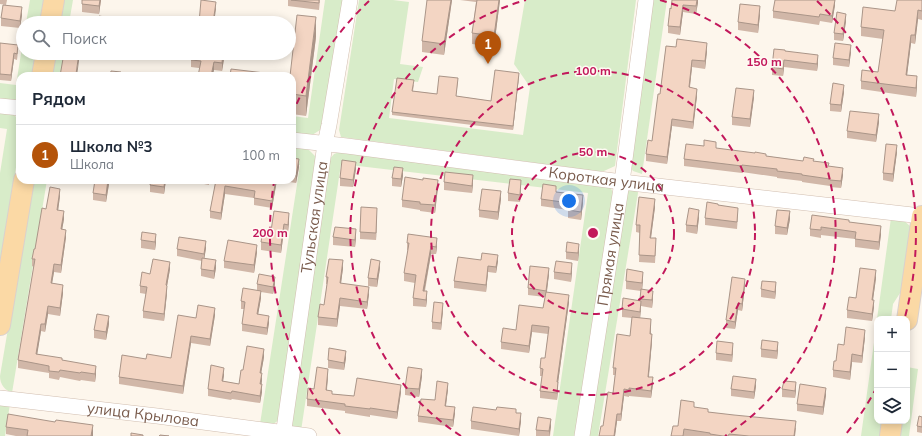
<!DOCTYPE html>
<html lang="ru">
<head>
<meta charset="utf-8">
<style>
	body { margin:0; font-family:Mulish,sans-serif; background:#f6f6f7; color:#1f2937 }
	.controls { position:absolute; right:12px; bottom:12px; display:grid; overflow:hidden; border-radius:8px; box-shadow:0 2px 10px #0003 }
	.controls button { width:36px; height:36px; display:grid; place-items:center; padding:0; border:0; border-bottom:1px solid #e0e1e3; background:#fff; color:#1f2937; font:20px sans-serif }
	.you { position:absolute; left:569px; top:201px; width:14px; height:14px; margin:-10px; border:3px solid #fff; border-radius:50%; background:#1a73e8; box-shadow:0 0 0 6px #1a73e833 }
	.badge { display:grid; place-items:center; width:26px; height:26px; border-radius:50%; background:#b45309; color:#fff; font-size:13px; font-weight:700 }
	.pin { position:absolute; translate:-50% -33px; filter:drop-shadow(0 1px 2px #0008) }
	.pin::after { content:''; position:absolute; top:21px; width:14px; height:12px; background:inherit; clip-path:polygon(0 0,100% 0,50% 100%) }
	.list { margin:0; padding:0; list-style:none }
	h2 { display:flex; justify-content:space-between; align-items:center; height:52px; margin:0; padding:0 16px; font-size:17px }
	h2 small { font-size:13px; font-weight:400; color:#747a83 }
	.list li { display:grid; grid-template-columns:26px 1fr auto; gap:12px; align-items:center; box-sizing:border-box; height:60px; padding:0 16px; border-top:1px solid #e0e1e3 }
	.list b { display:block; font-size:15px; white-space:nowrap }
	.list p { margin:0; font-size:13px; white-space:nowrap; color:#747a83 }
	.list em { font-size:13px; font-style:normal; color:#747a83 }
	.icon { flex:none; width:22px; height:22px; fill:none; stroke:currentColor; stroke-width:2; stroke-linecap:round; stroke-linejoin:round }
	.map { position:relative; flex:none; width:922px; height:436px; overflow:hidden }
	.search { position:absolute; background:#fff; box-shadow:0 2px 10px #0003; left:16px; top:16px; width:280px; height:44px; display:flex; align-items:center; gap:10px; box-sizing:border-box; padding:0 14px; border-radius:22px; color:#747a83; font-size:15px }
	.panel { position:absolute; background:#fff; box-shadow:0 2px 10px #0003; left:16px; top:72px; width:280px; height:112px; border-radius:12px }
	.map>svg:first-child { display:block }
	.grass { fill:#d8ecc9 }
	.lines { fill:none; stroke-linecap:round; stroke-linejoin:round }
	.minor-casing { stroke:#d1beb0; stroke-width:16 }
	.major-casing { stroke:#dad1cd; stroke-width:22 }
	.minor { stroke:#fff; stroke-width:15 }
	.major { stroke:#fbd9a5; stroke-width:20 }
	.wall { fill:#d1b7a8 }
	.shaded-wall { fill:#aa9588 }
	.building { fill:#f3d5c3; stroke:#aa9588 }
	.ring { fill:none; stroke:#c2185b; stroke-width:2; stroke-dasharray:7 5 }
	.labels { text-anchor:middle; stroke-width:3; stroke-linejoin:round; paint-order:stroke }
	.street-label { font-size:15px; fill:#7a5c4d; stroke:#fffaf3 }
	.centre { fill:#c2185b; stroke:#fffaf3; stroke-width:2 }
	.ring-label { font-size:12px; text-anchor:middle; font-weight:bold; fill:#c2185b; stroke:#fffaf3; stroke-width:3; stroke-linejoin:round; paint-order:stroke }
</style>
</head>
<body>
<div class="map">
<svg width="922" height="436" viewBox="0 0 922 436">
	<rect width="100%" height="100%" fill="#fdf6ec"/>
	<g class="grass">
		<path d="M30 0H45L41 23H26Z"/>
		<path d="M62 0H73L69 23H58Z"/>
		<path d="M325 0H345L326 116 320 130 309 137 292 134V116L308 118Z"/>
		<path d="M359 0H393L409 2 400 64 423 67 418 82 394 79 389 118 523 135 530 87 514 64 525 0H636L615 166 604 171H596L341 137 339 130Z"/>
		<path d="M652 0H667L642 174 633 171 628 163Z"/>
		<path d="M23 41V53H36L32 76H20V97L13 101 0 99V83L16 85Z"/>
		<path d="M53 53H65L61 76H49Z"/>
		<path d="M0 111 10 112 20 120V143L0 265V173L7 129 0 128Z"/>
		<path d="M292 146 308 149 315 156 316 170 280 419C272 426 270 425 260 424L300 165 292 164Z"/>
		<path d="M342 151 610 186 613 193 577 436H553L588 193 341 164 301 431 294 428 292 425 329 160 334 154Z"/>
		<path d="M33 180H47L12 393C5 390 0 385 0 376Z"/>
		<path d="M639 187 598 436H586L624 194 630 189Z"/>
		<path d="M891 218 903 220 910 226 911 238 902 290 893 304 891 319H877Z"/>
		<path d="M877 321V421H883L881 436H861Z"/>
		<path d="M907 367 918 369 909 436H898L900 421H907Z"/>
		<path d="M10 404 5 436H0V405Z"/>
	</g>
	<g class="lines">
		<g class="minor-casing">
			<g id="minor">
				<path d="M0 106 20 108"/>
				<path id="s1" d="M292 140 347 146 622 182 922 216"/>
				<path id="s2" d="M0 398 157 416 309 436"/>
				<path id="s3" d="M283 436 325 144 329 125 350 0"/>
				<path id="s4" d="M582 436 622 182 646 0"/>
			</g>
		</g>
		<g class="major-casing">
			<g id="major">
				<path d="M50 23 54 0"/>
				<path d="M42 76 46 53"/>
				<path d="M907 320 922 216"/>
				<path d="M0 325 24 180"/>
				<path d="M890 436 892 421"/>
			</g>
		</g>
		<use href="#minor" class="minor"/>
		<use href="#major" class="major"/>
	</g>
	<g class="wall">
		<path d="M0 0H7L6 5 0 4Z"/>
		<path d="M101 0 99 14 82 12V4Z"/>
		<path d="M288 0H320L319 10 288 6Z"/>
		<path d="M452 0 444 55 422 52V41Z"/>
		<path d="M460 0H500L494 47 472 44V33L476 2Z"/>
		<path d="M698 0 696 14 683 12 680 35 668 33V26L670 8Z"/>
		<path d="M835 0V5L832 23 820 21 819 25 773 18V11Z"/>
		<path d="M922 0V20L918 19 915 44 911 43 907 75 917 85 916 97 861 89V81L878 72 883 39 861 36V27L895 11Z"/>
		<path d="M760 14 758 33 738 30V22Z"/>
		<path d="M22 15 20 28 1 26V18Z"/>
		<path d="M846 21 843 41 834 40V33Z"/>
		<path d="M316 37 306 116 292 114V76H290Z"/>
		<path d="M0 43 18 51 17 60 14 59 11 81 0 80Z"/>
		<path d="M666 46 707 51 705 69 692 67 690 87 697 96 693 129 672 126 667 164 646 161V154L652 141 660 94Z"/>
		<path d="M785 51 818 63 817 71 784 67 783 76 772 75V67Z"/>
		<path d="M851 52 849 67 833 65V58Z"/>
		<path d="M224 59 222 71 191 67V60Z"/>
		<path d="M519 76 513 130 392 115V112L414 84 413 91 437 94 458 82 456 96 491 101Z"/>
		<path d="M844 92 841 112 830 111V104Z"/>
		<path d="M754 97 750 127 732 125V117Z"/>
		<path d="M879 122 876 142 847 138V131Z"/>
		<path d="M716 149 766 156 803 161H814L829 166 843 175 841 188 830 187V186L802 182V181L777 178V177L742 172V173L684 166V159Z"/>
		<path d="M897 152 893 182 883 180V173Z"/>
		<path d="M292 158 299 167 296 183 277 180H292Z"/>
		<path d="M356 169 353 187 340 186V178Z"/>
		<path d="M403 176 401 187 392 186V178Z"/>
		<path d="M109 180V184L106 202 93 200V193Z"/>
		<path d="M121 180H134L133 182Z"/>
		<path d="M166 180 164 194 150 192V185Z"/>
		<path d="M194 180H209V185L194 182Z"/>
		<path d="M216 180H277L272 208 254 205V198L225 194 221 220 210 218V211Z"/>
		<path d="M423 180 438 187 435 213 420 211V210L402 207V200Z"/>
		<path d="M444 182 473 183 472 193 444 190Z"/>
		<path d="M521 188 520 202 508 201V193Z"/>
		<path d="M556 192 583 202 581 220 568 218V210L541 206V199Z"/>
		<path d="M60 196 58 211 64 219 62 229 66 237 61 273 54 272 52 283 63 293 60 316 48 314 45 332 41 331 37 354 62 360 96 374 95 382 81 380 80 381 60 377 59 380 49 378V373L18 368V360L34 267 32 266V259L35 249Z"/>
		<path d="M501 199 498 220 479 217V210Z"/>
		<path d="M718 205 738 215 737 229 705 225V218Z"/>
		<path d="M655 207 651 238 656 246 655 263 639 262 640 233 636 232V225Z"/>
		<path d="M377 215 376 240 360 239V232Z"/>
		<path d="M699 217 697 234 686 232V225Z"/>
		<path d="M790 219 787 235 775 234V226Z"/>
		<path d="M289 221 288 232 284 231 281 253 261 250V242L271 231Z"/>
		<path d="M849 222 881 234 879 250 855 247V239L821 235V238L810 236V229Z"/>
		<path d="M333 237H356L355 247 333 245Z"/>
		<path d="M141 240 156 242 155 250 141 248Z"/>
		<path d="M407 243 437 246 436 254H431L425 291 427 299 426 307 413 306V298L415 283 404 281V273L408 250H407Z"/>
		<path d="M206 248 204 259 216 268 214 279 201 276V269L202 261 177 256V249Z"/>
		<path d="M579 251 578 261 566 259V252Z"/>
		<path d="M257 252 254 273 224 268V261Z"/>
		<path d="M481 260 498 261 496 273 488 272 486 292 454 288V281Z"/>
		<path d="M343 268 341 283 369 294 367 309 340 306 337 327 318 325V317L324 305 327 284H326V277Z"/>
		<path d="M380 268 377 287 368 286V278Z"/>
		<path d="M170 269 167 286V293L164 321 143 318V311L146 294 140 293V286L150 274Z"/>
		<path d="M572 271 571 282 554 279V272Z"/>
		<path d="M549 274 547 292 569 302 558 383V389L557 400 540 398V391L542 376H540V368L545 358 548 334 532 332 529 353 501 349V342L543 308 545 297 528 295V288Z"/>
		<path d="M876 278 873 300 874 307 872 321 847 318V310L856 298Z"/>
		<path d="M643 279 642 289 653 298 652 308 641 306 640 318 651 326V334L652 341 649 377 653 384 651 398 629 396V397L624 396 621 421H617L615 436H599L603 426 613 393 615 375H613V368L630 336 632 318 622 317V309L640 300 641 291 626 289V281Z"/>
		<path d="M257 284H275L273 294 261 292V298L258 314 269 323 267 335 242 331V324L244 309H241V301L257 290Z"/>
		<path d="M745 286 742 311 738 310 735 329 726 328V320Z"/>
		<path d="M761 289 776 290 775 299 761 297Z"/>
		<path d="M443 310 441 330 432 329V322Z"/>
		<path d="M215 315 210 346 191 343 183 394 119 384V377L146 359 171 358 196 318Z"/>
		<path d="M109 324 106 340 94 338V330Z"/>
		<path d="M865 337 862 363 852 362 850 380 833 377V370L836 361 844 345Z"/>
		<path d="M761 349H778L777 359 761 357Z"/>
		<path d="M733 350 732 362 716 360V353Z"/>
		<path d="M264 357 261 373 262 392 260 403 232 399 231 400 208 396V389L224 375 223 381 239 384 243 370Z"/>
		<path d="M346 358 344 370 328 368V360Z"/>
		<path d="M328 376 327 390 332 394 354 396 401 392 397 419 370 415V417L345 413V411L307 406V399L314 389Z"/>
		<path d="M422 376 419 397 405 395V388Z"/>
		<path d="M756 386 754 399 731 396V389Z"/>
		<path d="M448 389 446 406 455 413 453 427 418 422V416Z"/>
		<path d="M782 389 796 390 795 398 782 397Z"/>
		<path d="M826 395 823 415 797 411V404Z"/>
		<path d="M694 407 708 412 796 428 795 436H671L678 426Z"/>
		<path d="M516 413 521 421 519 436 471 429V421Z"/>
		<path d="M922 417V433L917 432V426Z"/>
		<path d="M6 427 93 432V436H16L6 434Z"/>
		<path d="M551 427 550 436H536V430Z"/>
	</g>
	<g class="shaded-wall">
		<path d="M100 0H101L99 14V6Z"/>
		<path d="M451 0H452L444 55V44Z"/>
		<path d="M499 0H500L494 47V36Z"/>
		<path d="M697 0H698V3L696 14Z"/>
		<path d="M835 0V5L832 23V16Z"/>
		<path d="M216 2V9L214 23H213Z"/>
		<path d="M683 5V12L680 35V27Z"/>
		<path d="M760 6V14L758 33V25Z"/>
		<path d="M22 7V15L20 28V21Z"/>
		<path d="M918 10V19L915 44V35Z"/>
		<path d="M846 14V21L843 41V34Z"/>
		<path d="M316 17V37L306 116V96Z"/>
		<path d="M911 35V43L906 84V75Z"/>
		<path d="M707 43V51L705 69V61Z"/>
		<path d="M851 45V52L849 67V60Z"/>
		<path d="M14 53V59L11 81V75Z"/>
		<path d="M79 53H80L77 76H76Z"/>
		<path d="M224 53V59L222 71V63Z"/>
		<path d="M818 55V63L817 71V64Z"/>
		<path d="M692 60V67L689 94V87Z"/>
		<path d="M784 60V67L783 76V69Z"/>
		<path d="M214 62V70L213 76H211Z"/>
		<path d="M519 73V76L513 130V126Z"/>
		<path d="M917 76V85L916 97V88Z"/>
		<path d="M844 85V92L841 112V105Z"/>
		<path d="M697 89V96L693 129V122Z"/>
		<path d="M754 90V97L750 127V119Z"/>
		<path d="M879 114V122L876 142V135Z"/>
		<path d="M672 119V126L667 164V157Z"/>
		<path d="M897 145V152L893 182V174Z"/>
		<path d="M299 159V167L296 183V176Z"/>
		<path d="M356 162V169L353 187V180Z"/>
		<path d="M403 168V176L401 187V179Z"/>
		<path d="M843 168V175L841 188V181Z"/>
		<path d="M473 175V183L472 193V186Z"/>
		<path d="M108 180H109V184L106 202V195Z"/>
		<path d="M165 180H166L164 194V187Z"/>
		<path d="M276 180H277L272 208V201Z"/>
		<path d="M438 180V187L435 213V205Z"/>
		<path d="M521 180V188L520 202V195Z"/>
		<path d="M225 186V194L221 220V213Z"/>
		<path d="M60 189V196L57 218V210Z"/>
		<path d="M501 191V199L498 220V212Z"/>
		<path d="M583 195V202L581 220V212Z"/>
		<path d="M655 199V207L650 245V238Z"/>
		<path d="M377 208V215L376 240V233Z"/>
		<path d="M699 210V217L697 234V226Z"/>
		<path d="M64 211V219L61 236V229Z"/>
		<path d="M790 211V219L787 235V228Z"/>
		<path d="M289 213V221L288 232V225Z"/>
		<path d="M284 224V231L281 253V245Z"/>
		<path d="M881 226V234L879 250V242Z"/>
		<path d="M356 229V237L355 247V240Z"/>
		<path d="M66 230V237L61 273V265Z"/>
		<path d="M156 234V242L155 250V242Z"/>
		<path d="M437 238V246L436 254V247Z"/>
		<path d="M206 241V248L204 261V254Z"/>
		<path d="M579 244V251L578 261V253Z"/>
		<path d="M257 245V252L254 273V265Z"/>
		<path d="M431 246V254L423 298V291Z"/>
		<path d="M498 255V261L496 273V267Z"/>
		<path d="M216 260V268L214 279V271Z"/>
		<path d="M343 260V268L340 291V283Z"/>
		<path d="M380 261V268L377 287V279Z"/>
		<path d="M170 262V269L166 292V285Z"/>
		<path d="M572 263V271L571 282V274Z"/>
		<path d="M54 264V272L51 290V283Z"/>
		<path d="M488 266V272L486 292V285Z"/>
		<path d="M549 268V274L546 297V291Z"/>
		<path d="M876 270V278L872 307V300Z"/>
		<path d="M643 272V279L642 291V283Z"/>
		<path d="M275 277V284L273 294V287Z"/>
		<path d="M745 279V286L742 311V304Z"/>
		<path d="M776 282V290L775 299V292Z"/>
		<path d="M63 285V293L60 316V308Z"/>
		<path d="M167 286V293L164 321V314Z"/>
		<path d="M369 287V294L367 309V302Z"/>
		<path d="M261 291V298L257 321V314Z"/>
		<path d="M427 291V299L426 307V300Z"/>
		<path d="M653 291V298L652 308V300Z"/>
		<path d="M569 295V302L558 383V389L557 400V382Z"/>
		<path d="M340 298V306L337 327V319Z"/>
		<path d="M874 300V307L872 321V314Z"/>
		<path d="M641 301V308L640 319V312Z"/>
		<path d="M443 303V310L441 330V323Z"/>
		<path d="M738 303V310L735 329V322Z"/>
		<path d="M48 306V314L45 332V324Z"/>
		<path d="M215 308V315L210 346V339Z"/>
		<path d="M109 316V324L106 340V332Z"/>
		<path d="M269 316V323L267 335V328Z"/>
		<path d="M651 319V326L650 341V334Z"/>
		<path d="M41 324V331L36 362V354Z"/>
		<path d="M532 325V332L529 353V346Z"/>
		<path d="M865 330V337L862 363V356Z"/>
		<path d="M652 334V341L648 384V377Z"/>
		<path d="M191 336V343L183 394V386Z"/>
		<path d="M778 342V349L777 359V351Z"/>
		<path d="M733 343V350L732 362V355Z"/>
		<path d="M264 349V357L260 380V373Z"/>
		<path d="M346 351V358L344 370V363Z"/>
		<path d="M852 354V362L850 380V372Z"/>
		<path d="M96 366V374L95 382V374Z"/>
		<path d="M224 368V375L222 388V381Z"/>
		<path d="M328 369V376L326 397V390Z"/>
		<path d="M422 369V376L419 397V389Z"/>
		<path d="M262 373V381L260 391V384Z"/>
		<path d="M653 377V384L651 398V391Z"/>
		<path d="M756 379V386L754 399V392Z"/>
		<path d="M796 382V390L795 398V391Z"/>
		<path d="M448 383V389L445 412V406Z"/>
		<path d="M262 384V392L260 403V396Z"/>
		<path d="M401 385V392L397 419V412Z"/>
		<path d="M826 388V395L823 415V407Z"/>
		<path d="M624 389V396L621 421V414Z"/>
		<path d="M455 407V413L453 427V420Z"/>
		<path d="M521 413V421L519 436V429Z"/>
		<path d="M617 414V421L615 436H614Z"/>
		<path d="M551 419V427L549 436V431Z"/>
		<path d="M796 421 795 436H794Z"/>
		<path d="M93 425V436H91Z"/>
	</g>
	<g class="building">
		<path d="M82 0H100L99 6 82 4Z"/>
		<path d="M201 0 216 2 213 23H199Z"/>
		<path d="M291 0H319V3Z"/>
		<path d="M427 0H451L444 44 422 41Z"/>
		<path d="M477 0H499L494 36 472 33Z"/>
		<path d="M672 0H697L696 6 683 5 680 27 668 26 670 8 671 9Z"/>
		<path d="M775 0H835L832 16 820 14 819 17 773 11Z"/>
		<path d="M897 0H922V11L918 10 915 35H911L906 75 917 76 916 88 861 81 862 70 878 72 884 30 861 27 863 7 895 11Z"/>
		<path d="M740 4 760 6 758 25 738 22Z"/>
		<path d="M3 5 22 7 20 21 1 18Z"/>
		<path d="M837 12 846 14 843 34 834 33Z"/>
		<path d="M297 15 316 17 306 96 292 94V76H230L231 69 290 76Z"/>
		<path d="M99 16 122 20 121 23H98Z"/>
		<path d="M677 39 707 43 705 61 692 60 689 87 697 89 693 122 672 119 667 157 646 154 648 140 652 141 658 94H660L666 46 676 47Z"/>
		<path d="M0 43 18 45 17 54 14 53 11 75 0 74Z"/>
		<path d="M835 43 851 45 849 60 833 58Z"/>
		<path d="M774 49 785 50V51L818 55 817 64 784 60 783 69 772 67Z"/>
		<path d="M64 53H79L76 74 79 75V76H60Z"/>
		<path d="M192 53H223L222 63 214 62 211 76H198L201 61 191 60Z"/>
		<path d="M495 70 519 73 513 126 392 112 397 78 414 80 412 91 437 94 439 76 458 78 456 96 491 101Z"/>
		<path d="M111 71 121 72 120 76H110Z"/>
		<path d="M833 83 844 85 841 105 830 104Z"/>
		<path d="M736 88 754 90 750 119 732 117Z"/>
		<path d="M850 111 879 114 876 135 847 131Z"/>
		<path d="M704 140 716 142V148L755 153V152L766 154V156L803 161 804 157 814 159 813 161 829 163 828 166 843 168 841 181 830 180V179L802 175V174L777 171V169L742 165V166L684 159 686 144 704 146Z"/>
		<path d="M886 144 897 145 893 174 883 173Z"/>
		<path d="M292 158 299 159 296 176 292 175Z"/>
		<path d="M342 160 356 162 353 180 340 178Z"/>
		<path d="M394 167 403 168 401 179 392 178Z"/>
		<path d="M445 172 473 175 472 186 444 182Z"/>
		<path d="M405 177 423 180V178L438 180 435 205 420 204V202L402 200Z"/>
		<path d="M510 179 521 180 520 195 508 193Z"/>
		<path d="M95 180H108L106 195 93 193Z"/>
		<path d="M151 180H165L164 187 150 185Z"/>
		<path d="M216 180H276L272 201 254 198 255 191 225 186 221 213 210 211Z"/>
		<path d="M543 184 556 186V192L583 195 581 212 568 210 569 203 541 199Z"/>
		<path d="M50 187 60 189 57 210 64 211 61 229 66 230 61 265 54 264 51 283 63 285 60 308 48 306 45 324H41L36 354 62 358V360L96 366 95 374 81 372 80 373 60 370 59 372 49 371V366L18 360 35 259H32L34 249H35L42 208 46 209Z"/>
		<path d="M482 189 501 191 498 212 479 210Z"/>
		<path d="M639 197 655 199 650 238H656L655 256 639 255 640 225H636Z"/>
		<path d="M707 202 718 204V205L738 208 737 222 705 218Z"/>
		<path d="M361 207 377 208 376 233 360 232Z"/>
		<path d="M689 208 699 210 697 226 686 225Z"/>
		<path d="M777 210 790 211 787 228 775 226Z"/>
		<path d="M274 211 289 213 288 225 284 224 281 245 261 242 263 230 271 231Z"/>
		<path d="M812 215 849 220V222L881 226 879 242 855 239 856 232 821 227V230L810 229Z"/>
		<path d="M335 227 356 229 355 240 333 237Z"/>
		<path d="M142 232 156 234 155 242 141 240Z"/>
		<path d="M408 234 437 238 436 247 431 246 423 291H427L426 300 413 298 416 275 404 273 409 243H407Z"/>
		<path d="M179 237 206 241 204 254 177 249Z"/>
		<path d="M228 240 257 245 254 265 224 261Z"/>
		<path d="M567 242 579 244 578 253 566 252Z"/>
		<path d="M482 253 498 255 496 267 488 266 486 285 454 281 458 257 481 260Z"/>
		<path d="M202 258 216 260 214 271 201 269Z"/>
		<path d="M153 259 170 262 166 285 167 286 164 314 143 311 147 287 140 286 142 272 150 274Z"/>
		<path d="M329 259 343 260 340 283 369 287 367 302 340 298 337 319 318 317 320 304 324 305 328 277H326Z"/>
		<path d="M371 259 380 261 377 279 368 278Z"/>
		<path d="M556 261 572 263 571 274 554 272Z"/>
		<path d="M530 266 549 268 546 291 528 288Z"/>
		<path d="M860 268 876 270 872 300H874L872 314 847 310 849 297 856 298Z"/>
		<path d="M627 269 643 272 642 283 626 281Z"/>
		<path d="M259 274 275 277 273 287 257 284Z"/>
		<path d="M732 277 745 279 742 304 738 303 735 322 726 320Z"/>
		<path d="M762 281 776 282 775 292 761 289Z"/>
		<path d="M243 288 261 291 257 314 269 316 267 328 242 324 245 302 241 301Z"/>
		<path d="M641 289 653 291 652 300 640 299Z"/>
		<path d="M546 292 569 295 557 382H558L557 393 540 391 543 369 540 368 541 358H545L549 327 532 325 529 346 501 342 503 328 516 330 519 305 543 308Z"/>
		<path d="M623 298 641 301 640 312 622 309Z"/>
		<path d="M434 302 443 303 441 323 432 322Z"/>
		<path d="M198 305 215 308 210 339 191 336 183 386 119 377 122 355 146 359 147 354 171 358 178 315 196 318Z"/>
		<path d="M97 314 109 316 106 332 94 330Z"/>
		<path d="M632 317 651 319 650 334H652L648 377H653L651 391 629 388V390L624 389 621 414H617L614 436H599L601 426H603L608 392 613 393 616 368H613L617 334 630 336Z"/>
		<path d="M846 327 865 330 862 356 852 354 850 372 833 370 834 361H836L838 344 844 345Z"/>
		<path d="M762 340 778 342 777 351 761 349Z"/>
		<path d="M717 341 733 343 732 355 716 353Z"/>
		<path d="M247 346 264 349 260 373H262L260 384H262L260 396 232 391 231 393 208 389 211 365 224 368 222 381 239 384 241 370H243Z"/>
		<path d="M329 348 346 351 344 363 328 360Z"/>
		<path d="M317 367 328 369 326 390 332 391V394L354 396 357 378 401 385 397 412 370 408V409L353 407 345 406V404L307 399 308 388 314 389Z"/>
		<path d="M408 367 422 369 419 389 405 388Z"/>
		<path d="M733 376 756 379 754 392 731 389Z"/>
		<path d="M437 381 448 383 445 406 455 407 453 420 418 416 421 399 435 400Z"/>
		<path d="M784 381 796 382 795 391 782 389Z"/>
		<path d="M800 384 826 388 823 407 797 404Z"/>
		<path d="M681 400 694 402V407L708 409V412L734 415 796 421 794 436H749L729 434 728 436H723L710 434V433L684 429 683 436H671L673 426H678Z"/>
		<path d="M473 407 496 410 497 407 516 409V413H521L519 429 471 421Z"/>
		<path d="M8 414 55 422 56 420 93 425 91 436H27L28 430 6 427Z"/>
		<path d="M919 416 922 417V427L917 426Z"/>
		<path d="M538 417 551 419 549 431 536 430Z"/>
		<path d="M131 433 143 435V436H131Z"/>
		<path d="M160 435 169 436H159Z"/>
	</g>
	<g class="ring">
		<circle cx="593" cy="233" r="81"/>
		<circle cx="593" cy="233" r="162"/>
		<path d="M461 436A242 242 0 0 1 526 0M660 0A242 242 0 0 1 725 436"/>
		<path d="M877 387A323 323 0 0 1 846 434M340 434A323 323 0 0 1 274 182M292 115A323 323 0 0 1 369 1M817 1A323 323 0 0 1 905 317"/>
	</g>
	<g class="labels">
		<g class="street-label">
			<text dy="5" stroke="none"><textPath href="#s1" startOffset="317">Короткая улица</textPath></text>
			<text dy="5" stroke="none"><textPath href="#s3" startOffset="221">Тульская улица</textPath></text>
			<text dy="5" stroke="none"><textPath href="#s4" startOffset="184">Прямая улица</textPath></text>
			<text dy="5" stroke="none"><textPath href="#s2" startOffset="144">улица Крылова</textPath></text>
		</g>
	</g>
	<circle cx="593" cy="233" r="6" class="centre"/>
	<g class="ring-label">
		<text x="764" y="66">150 m</text>
		<text x="593" y="75">100 m</text>
		<text x="593" y="156">50 m</text>
		<text x="270" y="237">200 m</text>
	</g>
</svg>
<div class="controls">
<button>+</button>
<button>−</button>
<button><svg class="icon" aria-label="layers" viewBox="0 0 24 24"><path d="M12 4l9 5-9 5-9-5zM3 14l9 5 9-5"/></svg></button>
</div>
<div class="you"></div>
<div class="pin badge" style="left:488px;top:64px">1</div>
<div class="search"><svg class="icon" aria-label="search" viewBox="0 0 24 24"><circle cx="10" cy="10" r="6"/><path d="M15 15l6 6"/></svg>Поиск</div>
<section class="panel">
<h2>Рядом<small></small></h2>
<ul class="list">
<li><span class="badge">1</span><div><b>Школа №3</b><p>Школа</p></div><em>100 m</em></li>
</ul>
</section>
</div>
</body>
</html>
